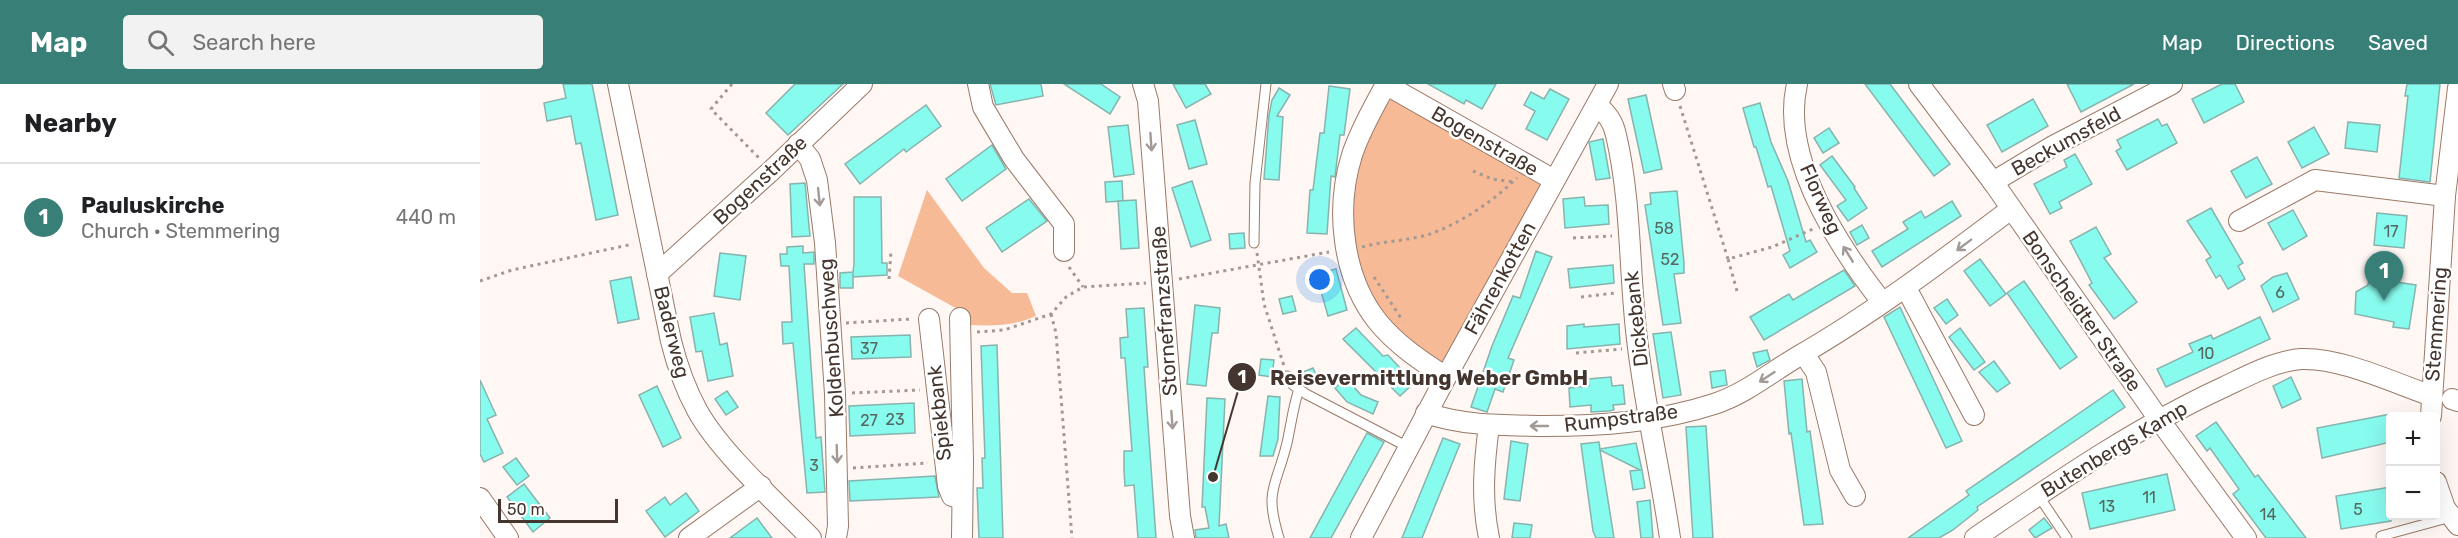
<!DOCTYPE html>
<html lang="en">
<head>
<meta charset="utf-8">
<style>
	body { margin:0; font-family:Rubik,sans-serif; background:#f2f2f2; color:#202124 }
	.controls { position:absolute; right:18px; bottom:18px; display:grid; overflow:hidden; border-radius:6px; box-shadow:0 6px 24px #0002 }
	.controls button { width:54px; height:54px; display:grid; place-items:center; padding:0; border:0; border-bottom:2px solid #e0e0e0; background:#fff; color:#202124; font:30px sans-serif }
	.scale { position:absolute; left:18px; bottom:15px; width:120px; box-sizing:border-box; padding-left:6px; border:3px solid #44362e; border-top:0; font-size:16px; line-height:21px; white-space:nowrap; color:#44362e; -webkit-text-stroke:4px #fff; paint-order:stroke }
	.you { position:absolute; left:840px; top:196px; width:21px; height:21px; margin:-15px; border:4px solid #fff; border-radius:50%; background:#1a73e8; box-shadow:0 0 0 9px #1a73e833 }
	.badge { display:grid; place-items:center; width:39px; height:39px; border-radius:50%; background:#387f77; color:#fff; font-size:20px; font-weight:700 }
	.pin { position:absolute; translate:-50% -50px; filter:drop-shadow(0 2px 3px #0008) }
	.pin::after { content:''; position:absolute; top:32px; width:21px; height:18px; background:inherit; clip-path:polygon(0 0,100% 0,50% 100%) }
	.list { margin:0; padding:0; list-style:none }
	h2 { display:flex; justify-content:space-between; align-items:center; height:78px; margin:0; padding:0 24px; font-size:26px }
	h2 small { font-size:20px; font-weight:400; color:#757577 }
	.list li { display:grid; grid-template-columns:39px 1fr auto; gap:18px; align-items:center; box-sizing:border-box; height:108px; padding:0 24px; border-top:2px solid #e0e0e0 }
	.list b { display:block; font-size:22px; white-space:nowrap }
	.list p { margin:0; font-size:20px; white-space:nowrap; color:#757577 }
	.list em { font-size:20px; font-style:normal; color:#757577 }
	.icon { flex:none; width:33px; height:33px; fill:none; stroke:currentColor; stroke-width:2; stroke-linecap:round; stroke-linejoin:round }
	.map { position:relative; flex:none; width:1978px; height:454px; overflow:hidden }
	header { display:flex; align-items:center; gap:36px; box-sizing:border-box; height:84px; padding:0 30px; background:#387f77; color:#fff }
	header strong { font-size:28px }
	nav { display:flex; gap:33px; margin-inline-start:auto; font-size:21px }
	.search { width:420px; height:54px; background:#f2f2f2; display:flex; align-items:center; gap:15px; box-sizing:border-box; padding:0 21px; border-radius:6px; color:#757577; font-size:22px }
	main { display:flex }
	aside { flex:1; background:#fff }
	.map>svg:first-child { display:block }
	.green { fill:#f7ba97 }
	.building { fill:#88fbef; stroke:#87b3ae; stroke-width:1.5 }
	.lines { fill:none; stroke-linecap:round; stroke-linejoin:round }
	.lane-casing { stroke:#9a7a68; stroke-width:11 }
	.street-casing { stroke:#9a7a68; stroke-width:22 }
	.path { stroke:#a39993; stroke-width:3; stroke-dasharray:3 4.5; stroke-linecap:butt }
	.lane { stroke:#fff; stroke-width:9 }
	.street { stroke:#fff; stroke-width:20 }
	.oneway { stroke:#a29a96 }
	.labels { text-anchor:middle; stroke-width:5; stroke-linejoin:round; paint-order:stroke }
	.number-label { font-size:16px; fill:#55675e }
	.street-label { font-size:20px; fill:#44362e; stroke:#fff }
	.leader { fill:none; stroke:#44362e; stroke-width:2 }
	.callout-dot { fill:#44362e; stroke:#fff; stroke-width:2 }
	.mark-label { font-size:18px; text-anchor:middle; font-weight:bold; fill:#fff }
	.callout-label { font-size:21px; text-anchor:middle; font-weight:bold; fill:#44362e; stroke:#fff; stroke-width:5; stroke-linejoin:round; paint-order:stroke }
</style>
</head>
<body>
<header>
<strong>Map</strong>
<div class="search"><svg class="icon" aria-label="search" viewBox="0 0 24 24"><circle cx="10" cy="10" r="6"/><path d="M15 15l6 6"/></svg>Search here</div>
<nav><a>Map</a><a>Directions</a><a>Saved</a></nav>
</header>
<main>
<aside>
<h2>Nearby<small></small></h2>
<ul class="list">
<li><span class="badge">1</span><div><b>Pauluskirche</b><p>Church · Stemmering</p></div><em>440 m</em></li>
</ul>
</aside>
<div class="map">
<svg width="1978" height="454" viewBox="0 0 1978 454">
	<rect width="100%" height="100%" fill="#fef7f3"/>
	<g class="green">
		<path d="M906 0 1074 96 966 293 929 268 871 182V73Z"/>
		<path d="M447 106 504 184 532 209H547L556 232C533 242 515 242 490 241V232L418 192Z"/>
	</g>
	<g class="building">
		<path d="M83 0H112L138 131 116 136 101 59 96 60 91 32 67 37 64 19 86 14Z"/>
		<path d="M315 0H363L308 51 286 29Z"/>
		<path d="M510 0H561L563 12 516 21Z"/>
		<path d="M584 0H621L640 13 630 30Z"/>
		<path d="M693 0H725L731 10 706 24Z"/>
		<path d="M948 0H1016L1002 25 986 16 984 20Z"/>
		<path d="M1385 0H1410L1470 80 1454 92Z"/>
		<path d="M1587 0H1654L1601 28Z"/>
		<path d="M1742 0H1755L1764 18 1724 39 1712 15Z"/>
		<path d="M1927 0H1960L1950 98 1919 94 1928 12H1925Z"/>
		<path d="M849 2 870 5 864 51H860L855 93 851 92 847 150 827 149 830 106H833L840 49H844Z"/>
		<path d="M799 4 810 11 797 32 803 33 799 96 784 95 789 31 792 16Z"/>
		<path d="M1070 5 1089 15 1067 56 1046 45 1055 27 1044 21 1051 8 1064 15Z"/>
		<path d="M1166 11 1182 85 1164 89 1148 15Z"/>
		<path d="M1553 15 1568 42 1522 68 1507 41Z"/>
		<path d="M1280 19 1291 58 1308 97 1326 158 1330 156 1337 168 1310 184 1303 171 1310 167 1291 102 1288 103 1276 63H1274L1263 24Z"/>
		<path d="M446 21 461 42 426 68 424 65 380 100 365 80Z"/>
		<path d="M1678 35 1682 42 1687 40 1697 59 1647 86 1636 67 1641 64 1637 56Z"/>
		<path d="M715 36 727 80 709 85 697 41Z"/>
		<path d="M1868 38 1900 41 1897 68 1865 64Z"/>
		<path d="M648 41 654 90 634 93 628 43Z"/>
		<path d="M1834 43 1849 70 1822 84 1808 58Z"/>
		<path d="M1349 44 1359 59 1343 69 1334 54Z"/>
		<path d="M1123 55 1130 94 1116 96 1109 58Z"/>
		<path d="M512 61 526 85 482 117 466 95Z"/>
		<path d="M1595 70 1612 100 1579 118 1582 124 1570 130 1554 100 1587 83 1584 76Z"/>
		<path d="M1352 72 1375 103 1374 104 1387 124 1368 137 1357 122 1366 116 1340 81Z"/>
		<path d="M1777 73 1792 100 1766 114 1751 87Z"/>
		<path d="M642 97 643 117 626 118 625 98Z"/>
		<path d="M712 97 731 156 711 163 692 104Z"/>
		<path d="M325 99 330 152 312 153 310 100Z"/>
		<path d="M1197 107 1204 179V189L1194 190 1201 239 1183 241 1165 121 1171 120 1170 109Z"/>
		<path d="M374 113H401L402 179H407V191L373 193V189V204H360V189L373 188 374 180Z"/>
		<path d="M1104 113 1105 122 1128 121 1129 140 1085 144 1083 115Z"/>
		<path d="M549 115 567 137 522 168 506 144Z"/>
		<path d="M656 116 659 164 641 165 638 117Z"/>
		<path d="M1472 117 1481 132 1402 183 1392 167 1428 145 1423 138 1441 127 1445 134Z"/>
		<path d="M1731 124 1763 179 1758 182 1765 195 1748 205 1740 191 1736 194 1726 176 1731 173 1707 137Z"/>
		<path d="M1813 126 1827 152 1803 166 1788 139Z"/>
		<path d="M1897 129 1927 132 1924 164 1894 161Z"/>
		<path d="M1382 141 1389 154 1377 161 1370 148Z"/>
		<path d="M1616 143 1631 170 1624 174 1657 218 1634 235 1609 201 1612 199 1590 157Z"/>
		<path d="M764 149 765 164 750 165 749 150Z"/>
		<path d="M323 162V169L334 168V180H324L336 354 341 353 345 408 327 409 313 259 303 260 302 238H312L309 182H301L300 170H307V163Z"/>
		<path d="M1056 167 1072 173 1028 274 1034 276 1023 308 1015 305 1007 328 991 323 1012 262 1033 212 1040 214Z"/>
		<path d="M240 169 266 172 260 216 234 212Z"/>
		<path d="M1500 175 1526 210 1510 222 1484 187Z"/>
		<path d="M1133 181 1134 199 1090 204 1088 185Z"/>
		<path d="M856 185 867 226 848 232 836 190Z"/>
		<path d="M1364 186 1375 202 1284 256 1270 233 1309 210 1313 216Z"/>
		<path d="M1807 189 1819 215 1793 228 1781 202 1793 193Z"/>
		<path d="M151 193 159 235 138 239 130 197Z"/>
		<path d="M1889 194 1936 201 1929 245 1913 243 1914 238 1875 230 1876 208 1888 201Z"/>
		<path d="M1544 197 1597 273 1580 285 1527 209Z"/>
		<path d="M812 212 816 227 803 230 799 215Z"/>
		<path d="M1467 215 1478 231 1466 240 1454 224Z"/>
		<path d="M715 221 740 224 738 249H732L726 302 707 300Z"/>
		<path d="M1420 223 1482 357 1466 364 1404 233Z"/>
		<path d="M664 224 668 283H664L676 454H658L654 401 645 402 644 387V367H652L645 274H641L640 254 648 253 646 225Z"/>
		<path d="M234 229 240 261 247 259 253 292 228 297 222 267 216 268 210 233Z"/>
		<path d="M1780 233 1790 255 1686 303 1677 285 1713 268 1709 260 1731 251 1733 255Z"/>
		<path d="M1104 240V243L1139 240 1140 260 1087 265V242Z"/>
		<path d="M876 244 903 272 908 271 934 299 920 312 863 255Z"/>
		<path d="M1480 244 1505 278 1494 286 1469 253Z"/>
		<path d="M1191 248 1201 311 1183 314 1173 250Z"/>
		<path d="M430 251 431 273 372 275 371 253Z"/>
		<path d="M517 261 523 454H499L497 404H503L502 374H505L501 262Z"/>
		<path d="M1287 266 1290 276 1277 283 1273 269Z"/>
		<path d="M781 275 794 276 792 293 779 291Z"/>
		<path d="M1514 277 1530 299 1517 308 1499 288Z"/>
		<path d="M833 284 839 298 828 303 821 289Z"/>
		<path d="M1245 286 1247 301 1232 304 1230 288Z"/>
		<path d="M1131 293 1132 302 1143 301 1145 320 1133 321 1134 326 1129 327 1111 328V321L1090 323 1089 304 1109 302 1108 295Z"/>
		<path d="M1811 293 1821 315 1802 324 1793 302Z"/>
		<path d="M866 294 881 311 898 318 893 330 867 318 855 304Z"/>
		<path d="M1322 295 1327 348 1330 347 1343 440 1324 441 1311 349 1309 350 1304 297Z"/>
		<path d="M0 296 16 331 7 335 23 369 4 378 0 370Z"/>
		<path d="M177 302 201 354 183 363 159 311Z"/>
		<path d="M1633 306 1645 323 1497 423 1498 426 1473 446 1459 454H1428L1489 411 1486 407Z"/>
		<path d="M247 307 258 323 246 331 235 315Z"/>
		<path d="M788 312 800 313 798 355 793 372H780Z"/>
		<path d="M727 314 745 315 739 442 746 440 749 454H716L715 446 729 444 725 423H722Z"/>
		<path d="M434 319 435 349 370 352 369 322Z"/>
		<path d="M1911 330V358L1842 374 1837 344Z"/>
		<path d="M1736 338 1775 393 1778 391 1826 454H1786L1753 410 1759 405 1730 364 1727 367 1716 352Z"/>
		<path d="M1226 342 1233 454H1213L1206 343Z"/>
		<path d="M887 349 904 358 851 454H830Z"/>
		<path d="M963 354 980 360 942 454H922Z"/>
		<path d="M1031 357 1048 360 1040 417 1024 415Z"/>
		<path d="M1119 358 1120 365 1156 359 1162 386 1165 404 1153 406 1150 387 1160 386 1120 366 1134 454H1116L1113 447 1101 360Z"/>
		<path d="M36 374 49 392 37 401 23 383Z"/>
		<path d="M1687 390 1695 426 1610 445 1602 409Z"/>
		<path d="M455 392 459 413 370 417 369 397Z"/>
		<path d="M44 400 70 434 53 448 27 413Z"/>
		<path d="M1911 403V437L1861 445 1856 412Z"/>
		<path d="M206 409 219 427 185 453 166 427 185 413 190 421Z"/>
		<path d="M1170 416 1173 454H1161L1157 418Z"/>
		<path d="M277 434 292 454H250Z"/>
		<path d="M1564 434 1572 444 1555 454 1549 446Z"/>
		<path d="M1034 439 1052 441 1050 454H1032Z"/>
	</g>
	<g class="lines">
		<g class="lane-casing">
			<g id="lane">
				<path d="M774 159 775 99 786 0"/>
				<path d="M807 292 813 301 826 310 928 363"/>
				<path d="M1558 411 1587 454"/>
				<path d="M1901 452 1971 433"/>
				<path d="M799 454C784 405 796 404 807 359 811 341 813 323 819 305"/>
			</g>
		</g>
		<g class="street-casing">
			<g id="street">
				<path d="M138 0 191 257C197 281 205 304 217 326 240 368 296 418 331 454"/>
				<path d="M498 0 503 23 534 75 584 140V167"/>
				<path d="M663 0 668 17 700 432 704 454"/>
				<path d="M905 0 1074 96"/>
				<path d="M906 0C894 23 880 46 872 71 855 125 862 193 898 238 917 261 941 277 966 293"/>
				<path d="M1193 0 1195 6"/>
				<path d="M1317 0C1300 74 1359 163 1402 218"/>
				<path d="M1439 0 1513 98 1678 334 1766 454"/>
				<path d="M1117 21C1127 30 1133 37 1136 51 1151 115 1149 181 1156 246 1163 316 1180 384 1190 454"/>
				<path d="M318 60 330 75 337 96 345 159 355 310 358 442 356 454"/>
				<path d="M1513 98 1573 62 1692 0"/>
				<path d="M1759 137 1835 96 1965 112"/>
				<path d="M177 190 291 87 382 0"/>
				<path d="M1426 204 1494 331"/>
				<path d="M480 234 483 377 482 454"/>
				<path d="M449 235 468 402 472 412 482 415"/>
				<path d="M1324 270 1336 288 1360 386 1375 412"/>
				<path d="M1972 315 1978 317"/>
				<path d="M946 329C984 342 1023 341 1063 342 1121 342 1179 338 1234 320 1265 310 1290 289 1317 273 1392 230 1462 177 1531 125"/>
				<path d="M1951 332 1965 112 1978 4"/>
				<path d="M1956 398 1965 424 1978 441"/>
				<path d="M0 414 28 454"/>
				<path d="M209 454 281 402"/>
				<path d="M881 454 966 293 1128 0"/>
				<path d="M1009 454C1001 415 1004 380 1009 341"/>
				<path d="M1495 454C1576 399 1655 344 1744 303 1767 292 1795 277 1821 275 1860 273 1914 299 1952 312"/>
			</g>
		</g>
		<g class="path">
			<path d="M252 0 231 25 280 75"/>
			<path d="M1200 22 1248 175"/>
			<path d="M993 87 1012 95 1034 98"/>
			<path d="M1093 154 1132 152"/>
			<path d="M882 163C904 157 926 157 947 151 980 140 1012 118 1037 94"/>
			<path d="M777 169 784 220 804 282"/>
			<path d="M589 183 603 203"/>
			<path d="M894 193 923 237"/>
			<path d="M409 195 411 167"/>
			<path d="M699 195 849 168"/>
			<path d="M0 197 32 186 153 160"/>
			<path d="M1257 207 1248 175 1292 163 1333 145"/>
			<path d="M1101 213 1135 209"/>
			<path d="M571 230 576 249 592 454"/>
			<path d="M366 239 431 235"/>
			<path d="M497 248 524 246 571 230 586 213 603 203 666 199"/>
			<path d="M1096 269 1142 265"/>
			<path d="M372 309 440 306"/>
			<path d="M373 384 448 379"/>
		</g>
		<use href="#lane" class="lane"/>
		<use href="#street" class="street"/>
	</g>
	<defs><path id="oneway-shaft" d="M-6 0H5M1.5-3L5.5 0L1.5 3" fill="none" stroke-width="1.6" stroke-linecap="round" stroke-linejoin="round" transform="scale(1.5)"/></defs>
	<g class="oneway">
		<use href="#oneway-shaft" transform="translate(671 58) rotate(86)"/>
		<use href="#oneway-shaft" transform="translate(339 113) rotate(84)"/>
		<use href="#oneway-shaft" transform="translate(1484 161) rotate(143)"/>
		<use href="#oneway-shaft" transform="translate(1368 170) rotate(-122)"/>
		<use href="#oneway-shaft" transform="translate(1287 293) rotate(147)"/>
		<use href="#oneway-shaft" transform="translate(692 336) rotate(86)"/>
		<use href="#oneway-shaft" transform="translate(1059 342) rotate(-180)"/>
		<use href="#oneway-shaft" transform="translate(357 370) rotate(88)"/>
	</g>
	<g class="labels">
		<g class="number-label">
			<text x="1184" y="150">58</text>
			<text x="1911" y="153">17</text>
			<text x="1190" y="181">52</text>
			<text x="1800" y="214">6</text>
			<text x="389" y="270">37</text>
			<text x="1726" y="275">10</text>
			<text x="415" y="341">23</text>
			<text x="389" y="342">27</text>
			<text x="334" y="387">3</text>
			<text x="1669" y="419">11</text>
			<text x="1627" y="428">13</text>
			<text x="1878" y="431">5</text>
			<text x="1788" y="436">14</text>
		</g>
		<g class="street-label">
			<text transform="translate(1005 57) rotate(30)" y="7">Bogenstraße</text>
			<text transform="translate(1586 57) rotate(-29)" y="7">Beckumsfeld</text>
			<text transform="translate(280 96) rotate(-43)" y="7">Bogenstraße</text>
			<text transform="translate(1341 115) rotate(66)" y="7">Florweg</text>
			<text transform="translate(1020 194) rotate(-61)" y="7">Fährenkotten</text>
			<text transform="translate(684 227) rotate(-94)" y="7">Stornefranzstraße</text>
			<text transform="translate(1602 227) rotate(55)" y="7">Bonscheidter Straße</text>
			<text transform="translate(1156 235) rotate(-96)" y="7">Dickebank</text>
			<text transform="translate(1956 240) rotate(-86)" y="7">Stemmering</text>
			<text transform="translate(192 248) rotate(76)" y="7">Baderweg</text>
			<text transform="translate(351 254) rotate(-94)" y="7">Koldenbuschweg</text>
			<text transform="translate(459 329) rotate(-96)" y="7">Spiekbank</text>
			<text transform="translate(1141 334) rotate(-7)" y="7">Rumpstraße</text>
			<text transform="translate(1634 365) rotate(-31)" y="7">Butenbergs Kamp</text>
		</g>
	</g>
	<path class="leader" d="M733 393L762 293"/>
	<g class="callout-dot">
		<circle cx="733" cy="393" r="6"/>
		<circle cx="762" cy="293" r="15"/>
	</g>
	<g class="mark-label">
		<text x="762" y="299">1</text>
	</g>
	<g class="callout-label">
		<text x="949" y="301">Reisevermittlung Weber GmbH</text>
	</g>
</svg>
<div class="controls">
<button>+</button>
<button>−</button>
</div>
<div class="scale">50 m</div>
<div class="you"></div>
<div class="pin badge" style="left:1904px;top:217px">1</div>
</div>
</main>
</body>
</html>
